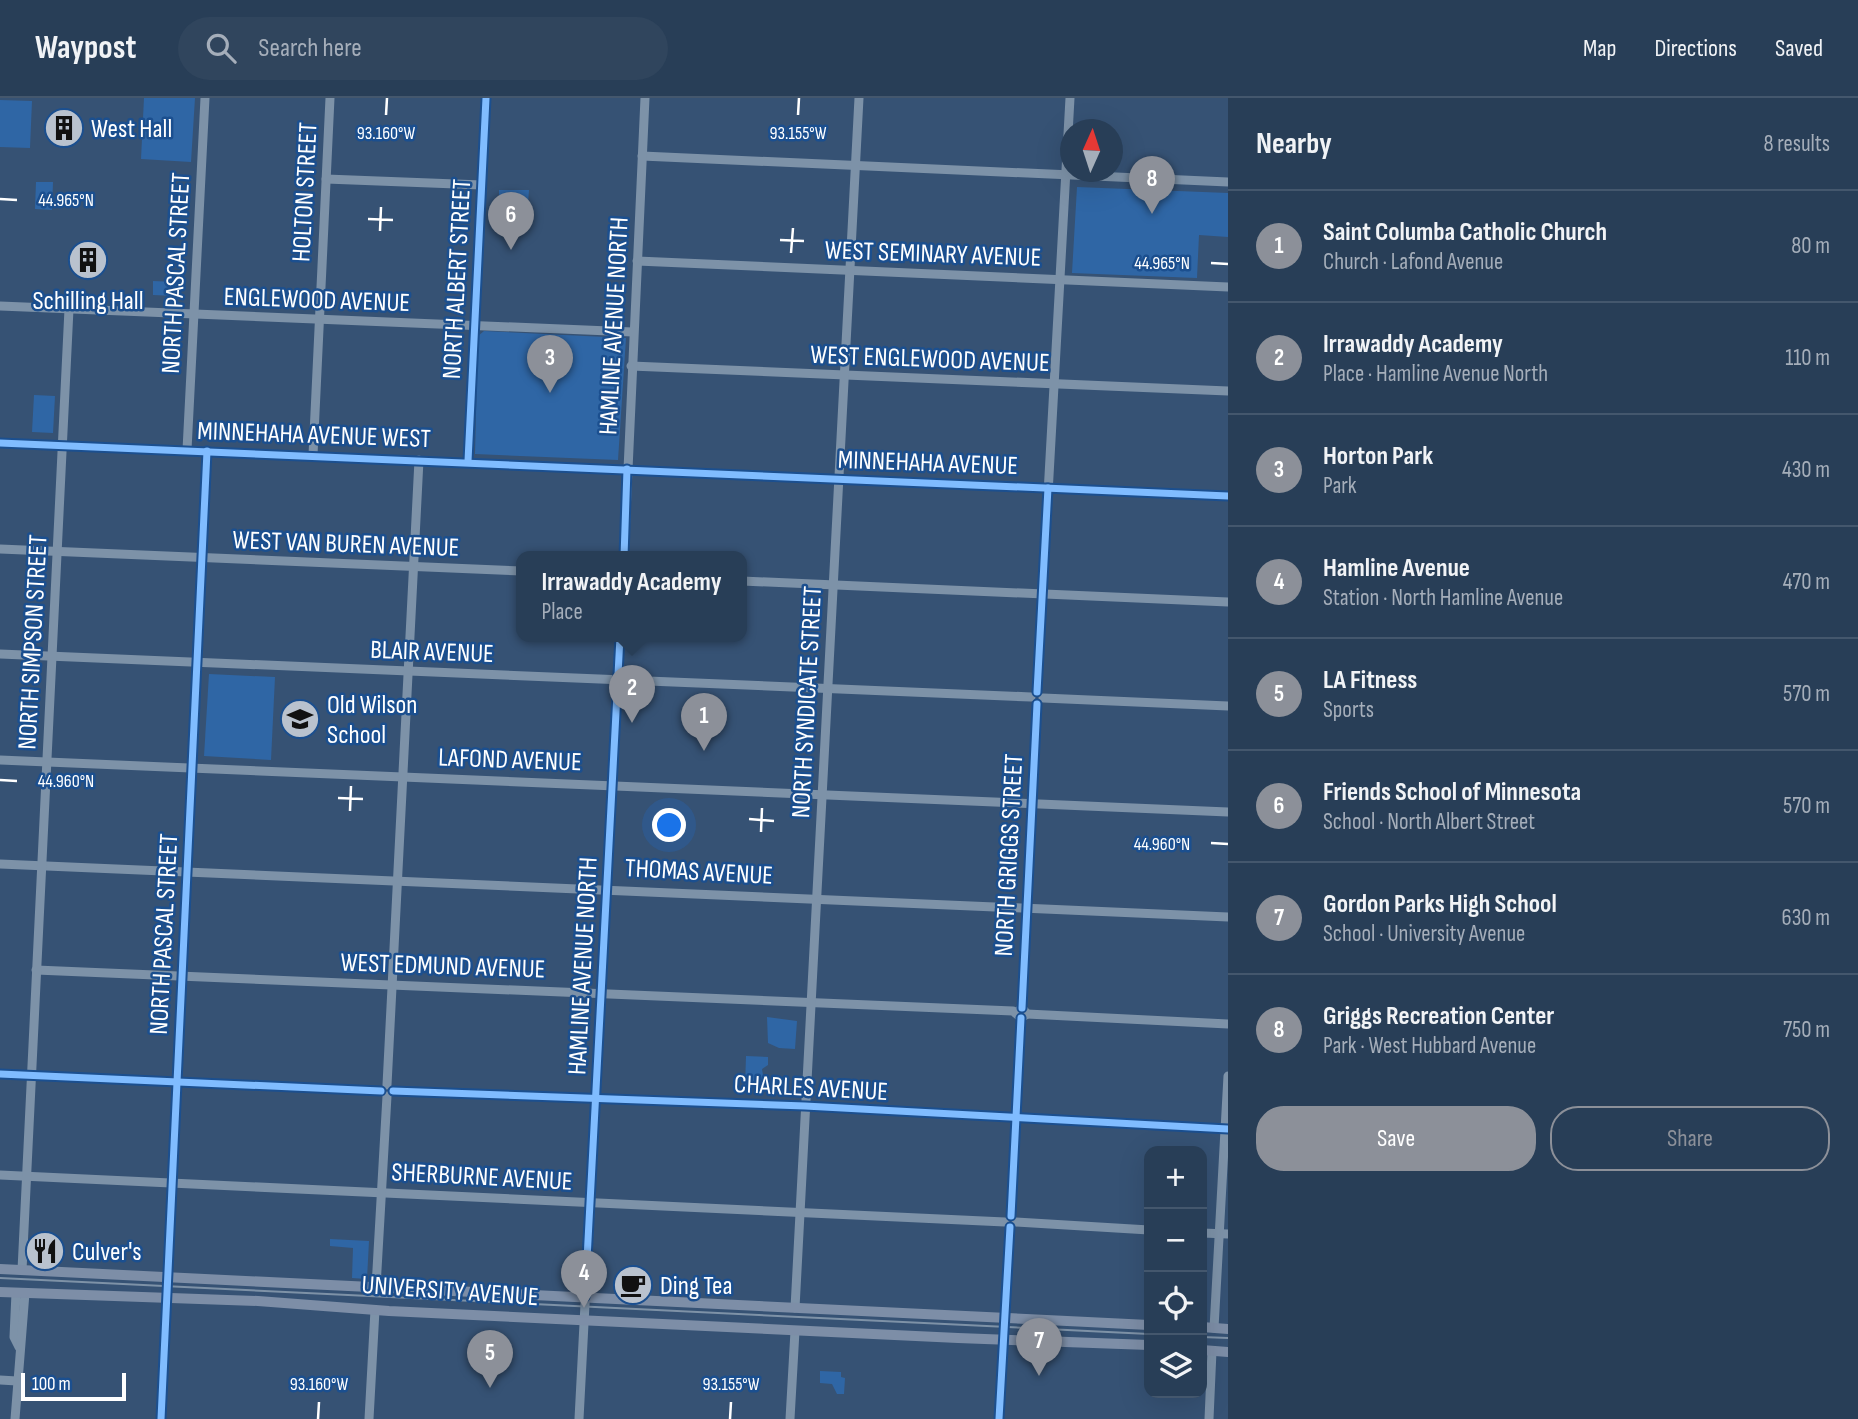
<!DOCTYPE html>
<html lang="en">
<head>
<meta charset="utf-8">
<style>
	body { margin:0; font-family:"Sofia Sans Condensed",sans-serif; background:#30455d; color:#f1f3f6 }
	.controls { position:absolute; right:21px; bottom:21px; display:grid; overflow:hidden; border-radius:14px; box-shadow:0 7px 28px #0002 }
	.controls button { width:63px; height:63px; display:grid; place-items:center; padding:0; border:0; border-bottom:2px solid #44576d; background:#283e57; color:#f1f3f6; font:35px sans-serif }
	.compass { position:absolute; left:1060px; top:21px; width:63px; height:63px; border-radius:50%; background:#283e57; box-shadow:0 7px 28px #0002; rotate:3deg }
	.scale { position:absolute; left:21px; bottom:18px; width:105px; box-sizing:border-box; padding-left:7px; border:4px solid #fff; border-top:0; font-size:19px; line-height:24px; white-space:nowrap; color:#fff; -webkit-text-stroke:5px #1b4f8f; paint-order:stroke }
	.you { position:absolute; left:670px; top:728px; width:24px; height:24px; margin:-18px; border:5px solid #fff; border-radius:50%; background:#1a73e8; box-shadow:0 0 0 10px #1a73e833 }
	.badge { display:grid; place-items:center; width:46px; height:46px; border-radius:50%; background:#8c9099; color:#fff; font-size:23px; font-weight:700 }
	.pin { position:absolute; translate:-50% -58px; filter:drop-shadow(0 2px 4px #0008) }
	.pin::after { content:''; position:absolute; top:37px; width:24px; height:21px; background:inherit; clip-path:polygon(0 0,100% 0,50% 100%) }
	.popup { position:absolute; left:516px; top:453px; width:231px; height:91px; box-sizing:border-box; display:grid; place-content:center; border-radius:14px; background:#283e57; filter:drop-shadow(0 2px 5px #0005); font-size:23px; white-space:nowrap; color:#a5aeba }
	.popup b { font-size:26px; color:#f1f3f6 }
	.popup::after { content:''; position:absolute; left:50%; top:100%; margin-left:-14px; border:14px solid transparent; border-top-color:#283e57 }
	.list { margin:0; padding:0; list-style:none }
	h2 { display:flex; justify-content:space-between; align-items:center; height:91px; margin:0; padding:0 28px; font-size:30px }
	h2 small { font-size:23px; font-weight:400; color:#a5aeba }
	.list li { display:grid; grid-template-columns:46px 1fr auto; gap:21px; align-items:center; box-sizing:border-box; height:112px; padding:0 28px; border-top:2px solid #44576d }
	.list b { display:block; font-size:26px; white-space:nowrap }
	.list p { margin:0; font-size:23px; white-space:nowrap; color:#a5aeba }
	.list em { font-size:23px; font-style:normal; color:#a5aeba }
	.actions { display:flex; gap:14px; padding:21px 28px }
	.actions a { flex:1; padding:16px 0; border:2px solid #8c9099; border-radius:28px; text-align:center; font-size:24px; color:#8c9099 }
	.actions .main { background:#8c9099; color:#fff }
	.icon { flex:none; width:38px; height:38px; fill:none; stroke:currentColor; stroke-width:2; stroke-linecap:round; stroke-linejoin:round }
	.map { position:relative; flex:none; width:1228px; height:1321px; overflow:hidden }
	header { display:flex; align-items:center; gap:42px; box-sizing:border-box; height:98px; padding:0 35px; background:#283e57; border-bottom:2px solid #44576d }
	header strong { font-size:33px }
	nav { display:flex; gap:38px; margin-inline-start:auto; font-size:24px }
	.search { width:490px; height:63px; background:#30455d; display:flex; align-items:center; gap:18px; box-sizing:border-box; padding:0 24px; border-radius:38px; color:#a5aeba; font-size:26px }
	main { display:flex }
	aside { flex:1; background:#283e57 }
	.map>svg:first-child { display:block }
	.green { fill:#2f66a5 }
	.lines { fill:none; stroke-linecap:round; stroke-linejoin:round }
	.minor { stroke:#7d92a8; stroke-width:9 }
	.major { stroke:#7d8ea7; stroke-width:10 }
	.tram { stroke:#7e92a7; stroke-width:2 }
	.cycleway-casing { stroke:#1b4f8f; stroke-width:11 }
	.cycleway { stroke:#80bcff; stroke-width:7 }
	.ticks { fill:none; stroke:#fff; stroke-width:2.5 }
	.labels { text-anchor:middle; stroke-width:5; stroke-linejoin:round; paint-order:stroke }
	.poi-label { font-size:26px; fill:#fff; stroke:#1b4f8f; text-anchor:start }
	.street-label { font-size:26px; fill:#fff; stroke:#1b4f8f }
	.ticks-label { font-size:18px; text-anchor:middle; fill:#fff; stroke:#1b4f8f; stroke-width:5; stroke-linejoin:round; paint-order:stroke }
</style>
</head>
<body>
<header>
<strong>Waypost</strong>
<div class="search"><svg class="icon" aria-label="search" viewBox="0 0 24 24"><circle cx="10" cy="10" r="6"/><path d="M15 15l6 6"/></svg>Search here</div>
<nav><a>Map</a><a>Directions</a><a>Saved</a></nav>
</header>
<main>
<div class="map">
<svg width="1228" height="1321" viewBox="0 0 1228 1321">
	<rect width="100%" height="100%" fill="#365274"/>
	<g class="green">
		<path d="M144 0H195L191 64 141 61Z"/>
		<path d="M0 2 32 3 30 50 0 49Z"/>
		<path d="M36 84H53L52 112 35 111Z"/>
		<path d="M1077 89 1228 95V139L1199 137 1197 180 1072 175Z"/>
		<path d="M499 92H529L528 106 499 105Z"/>
		<path d="M153 183 176 184V198L153 197Z"/>
		<path d="M484 233 626 240 618 362 475 356 478 238Z"/>
		<path d="M34 297 55 298 53 335 32 334Z"/>
		<path d="M209 576 275 579 271 662 204 658Z"/>
		<path d="M767 919 797 923 795 951 779 950 768 945Z"/>
		<path d="M746 958 768 959V967L762 971 765 989H745Z"/>
		<path d="M330 1141 369 1143 367 1181 352 1180 353 1150 330 1148Z"/>
		<path d="M820 1273 841 1274V1279L845 1280 844 1296H837L832 1286 820 1285Z"/>
	</g>
	<g class="lines">
		<g class="minor">
			<path d="M642 58 1228 84"/>
			<path d="M326 81 482 87"/>
			<path d="M637 163 1228 189"/>
			<path d="M0 208 633 234"/>
			<path d="M631 268 1228 293"/>
			<path d="M0 345 1228 398"/>
			<path d="M187 352 205 0"/>
			<path d="M313 357 330 0"/>
			<path d="M468 363 486 0"/>
			<path d="M0 451 522 473"/>
			<path d="M624 459 645 0"/>
			<path d="M742 483 1228 504"/>
			<path d="M0 556 1031 599"/>
			<path d="M1037 594 1070 0"/>
			<path d="M1043 600 1228 608"/>
			<path d="M0 662 1228 714"/>
			<path d="M0 766 1228 819"/>
			<path d="M36 872 1013 913 1021 920 1027 916 1022 910 1017 914"/>
			<path d="M1022 910 1037 606"/>
			<path d="M1027 916 1228 926"/>
			<path d="M0 976 381 993"/>
			<path d="M387 987 419 362"/>
			<path d="M393 993 805 1008 1228 1031"/>
			<path d="M0 1077 1005 1124"/>
			<path d="M1011 1118 1021 920"/>
			<path d="M1016 1124 1149 1132"/>
			<path d="M1202 1135 1228 1136"/>
			<path d="M22 1172 69 211"/>
			<path d="M376 1189 387 998"/>
			<path d="M16 1195 14 1239 19 1249"/>
			<path d="M795 1210 859 0"/>
			<path d="M1214 1230 1228 978"/>
			<path d="M0 1282 17 1283"/>
			<path d="M15 1321 25 1195"/>
			<path d="M161 1321 207 353"/>
			<path d="M369 1321 375 1212"/>
			<path d="M579 1321 620 539"/>
			<path d="M790 1321 795 1233"/>
			<path d="M999 1321 1010 1129"/>
			<path d="M1209 1321 1212 1253"/>
		</g>
		<g class="major">
			<path d="M0 1171 1149 1227"/>
			<path d="M0 1194 258 1203 389 1213 958 1240 1149 1247"/>
			<path d="M1202 1229 1228 1231"/>
			<path d="M1202 1252 1228 1254"/>
		</g>
		<g class="tram">
			<path d="M0 1180 1149 1236"/>
			<path d="M1202 1239 1228 1240"/>
		</g>
		<g class="cycleway-casing">
			<g id="cycleway">
				<path d="M0 345 1228 398"/>
				<path d="M468 363 486 0"/>
				<path d="M624 459 627 371"/>
				<path d="M1037 594 1048 390"/>
				<path d="M1022 910 1037 606"/>
				<path d="M0 976 381 993"/>
				<path d="M393 993 805 1008 1228 1031"/>
				<path d="M1011 1118 1021 920"/>
				<path d="M585 1199 620 539"/>
				<path d="M161 1321 207 353"/>
				<path d="M999 1321 1010 1129"/>
			</g>
		</g>
		<use href="#cycleway" class="cycleway"/>
	</g>
	<path class="ticks" d="M386 17 387 0M798 17 799 0M0 101 17 102M368 121 393 122M380 133 381 109M780 142 804 143M791 155 793 130M1211 165 1228 166M0 682 17 683M338 700 363 701M350 713 351 688M749 721 774 723M761 734 762 710M1211 745 1228 746M318 1321 319 1304M730 1321 731 1304"/>
	<defs>
		<g id="building-disc" transform="scale(2.0125)"><circle r="9.5" fill="#b9c2ce" stroke="#1b4f8f"/><path d="M-4-6H4V6H1V3H-1V6H-4ZM-2.5-4.3h1.7v1.8h-1.7ZM.8-4.3h1.7v1.8H.8ZM-2.5-1h1.7V.8h-1.7ZM.8-1h1.7V.8H.8Z" fill="#111"/></g>
		<g id="school-disc" transform="scale(2.0125)"><circle r="9.5" fill="#b9c2ce" stroke="#1b4f8f"/><path d="M0-5L7-2L0 1L-7-2ZM-4 1L0 2.5L4 1V4Q0 6-4 4Z" fill="#111"/></g>
		<g id="restaurant-disc" transform="scale(2.0125)"><circle r="9.5" fill="#b9c2ce" stroke="#1b4f8f"/><path d="M-5-6h1v4h1v-4h1v4h1v-4h1v5L-1.5 .5V6h-2V.5L-5-1ZM5-6V6H3V1.5H1.5Q1.5-4 5-6Z" fill="#111"/></g>
		<g id="cafe-disc" transform="scale(2.0125)"><circle r="9.5" fill="#b9c2ce" stroke="#1b4f8f"/><path d="M-5.5-4.5H6V0H3Q3 3.5 0 3.5H-2.5Q-5.5 3.5-5.5 0ZM3-3.2v2h1.7v-2ZM-6 4.5H4V6H-6Z" fill="#111"/></g>
	</defs>
	<g fill-rule="evenodd">
		<use href="#building-disc" x="64" y="30"/>
		<use href="#building-disc" x="88" y="162"/>
		<use href="#school-disc" x="300" y="621"/>
		<use href="#restaurant-disc" x="45" y="1153"/>
		<use href="#cafe-disc" x="633" y="1187"/>
	</g>
	<g class="labels">
		<g class="poi-label">
			<text x="91" y="39">West Hall</text>
			<text x="88" y="211" text-anchor="middle">Schilling Hall</text>
			<text x="327" y="615">Old Wilson<tspan x="327" dy="30">School</tspan></text>
			<text x="72" y="1162">Culver's</text>
			<text x="660" y="1196">Ding Tea</text>
		</g>
		<g class="street-label">
			<text transform="translate(304 94) rotate(-87)" y="9">HOLTON STREET</text>
			<text transform="translate(933 155) rotate(2)" y="9">WEST SEMINARY AVENUE</text>
			<text transform="translate(175 175) rotate(-87)" y="9">NORTH PASCAL STREET</text>
			<text transform="translate(456 181) rotate(-87)" y="9">NORTH ALBERT STREET</text>
			<text transform="translate(317 201) rotate(2)" y="9">ENGLEWOOD AVENUE</text>
			<text transform="translate(613 228) rotate(-87)" y="9">HAMLINE AVENUE NORTH</text>
			<text transform="translate(930 260) rotate(2)" y="9">WEST ENGLEWOOD AVENUE</text>
			<text transform="translate(314 336) rotate(2)" y="9">MINNEHAHA AVENUE WEST</text>
			<text transform="translate(928 364) rotate(2)" y="9">MINNEHAHA AVENUE</text>
			<text transform="translate(346 445) rotate(2)" y="9">WEST VAN BUREN AVENUE</text>
			<text transform="translate(32 544) rotate(-87)" y="9">NORTH SIMPSON STREET</text>
			<text transform="translate(432 553) rotate(2)" y="9">BLAIR AVENUE</text>
			<text transform="translate(806 604) rotate(-87)" y="9">NORTH SYNDICATE STREET</text>
			<text transform="translate(510 661) rotate(2)" y="9">LAFOND AVENUE</text>
			<text transform="translate(1008 757) rotate(-87)" y="9">NORTH GRIGGS STREET</text>
			<text transform="translate(699 773) rotate(3)" y="9">THOMAS AVENUE</text>
			<text transform="translate(163 836) rotate(-87)" y="9">NORTH PASCAL STREET</text>
			<text transform="translate(443 867) rotate(2)" y="9">WEST EDMUND AVENUE</text>
			<text transform="translate(582 868) rotate(-87)" y="9">HAMLINE AVENUE NORTH</text>
			<text transform="translate(811 989) rotate(3)" y="9">CHARLES AVENUE</text>
			<text transform="translate(482 1078) rotate(3)" y="9">SHERBURNE AVENUE</text>
			<text transform="translate(450 1192) rotate(4)" y="9">UNIVERSITY AVENUE</text>
		</g>
	</g>
	<g class="ticks-label">
		<text x="386" y="41">93.160°W</text>
		<text x="798" y="41">93.155°W</text>
		<text x="66" y="108">44.965°N</text>
		<text x="1162" y="171">44.965°N</text>
		<text x="66" y="689">44.960°N</text>
		<text x="1162" y="752">44.960°N</text>
		<text x="319" y="1292">93.160°W</text>
		<text x="731" y="1292">93.155°W</text>
	</g>
</svg>
<div class="controls">
<button>+</button>
<button>−</button>
<button><svg class="icon" aria-label="locate" viewBox="0 0 24 24"><circle cx="12" cy="12" r="6"/><path d="M12 2v4M12 18v4M2 12h4M18 12h4"/></svg></button>
<button><svg class="icon" aria-label="layers" viewBox="0 0 24 24"><path d="M12 4l9 5-9 5-9-5zM3 14l9 5 9-5"/></svg></button>
</div>
<svg class="compass" viewBox="-18 -18 36 36"><path d="M0-13l5 13h-10z" fill="#e53935"/><path d="M0 13l5-13h-10z" fill="#a5aeba"/></svg>
<div class="scale">100 m</div>
<div class="you"></div>
<div class="pin badge" style="left:704px;top:653px">1</div>
<div class="pin badge" style="left:632px;top:625px">2</div>
<div class="popup"><b>Irrawaddy Academy</b>Place</div>
<div class="pin badge" style="left:550px;top:295px">3</div>
<div class="pin badge" style="left:584px;top:1210px">4</div>
<div class="pin badge" style="left:490px;top:1290px">5</div>
<div class="pin badge" style="left:511px;top:152px">6</div>
<div class="pin badge" style="left:1039px;top:1278px">7</div>
<div class="pin badge" style="left:1152px;top:116px">8</div>
</div>
<aside>
<h2>Nearby<small>8 results</small></h2>
<ul class="list">
<li><span class="badge">1</span><div><b>Saint Columba Catholic Church</b><p>Church · Lafond Avenue</p></div><em>80 m</em></li>
<li><span class="badge">2</span><div><b>Irrawaddy Academy</b><p>Place · Hamline Avenue North</p></div><em>110 m</em></li>
<li><span class="badge">3</span><div><b>Horton Park</b><p>Park</p></div><em>430 m</em></li>
<li><span class="badge">4</span><div><b>Hamline Avenue</b><p>Station · North Hamline Avenue</p></div><em>470 m</em></li>
<li><span class="badge">5</span><div><b>LA Fitness</b><p>Sports</p></div><em>570 m</em></li>
<li><span class="badge">6</span><div><b>Friends School of Minnesota</b><p>School · North Albert Street</p></div><em>570 m</em></li>
<li><span class="badge">7</span><div><b>Gordon Parks High School</b><p>School · University Avenue</p></div><em>630 m</em></li>
<li><span class="badge">8</span><div><b>Griggs Recreation Center</b><p>Park · West Hubbard Avenue</p></div><em>750 m</em></li>
</ul>
<div class="actions"><a class="main">Save</a><a>Share</a></div>
</aside>
</main>
</body>
</html>
